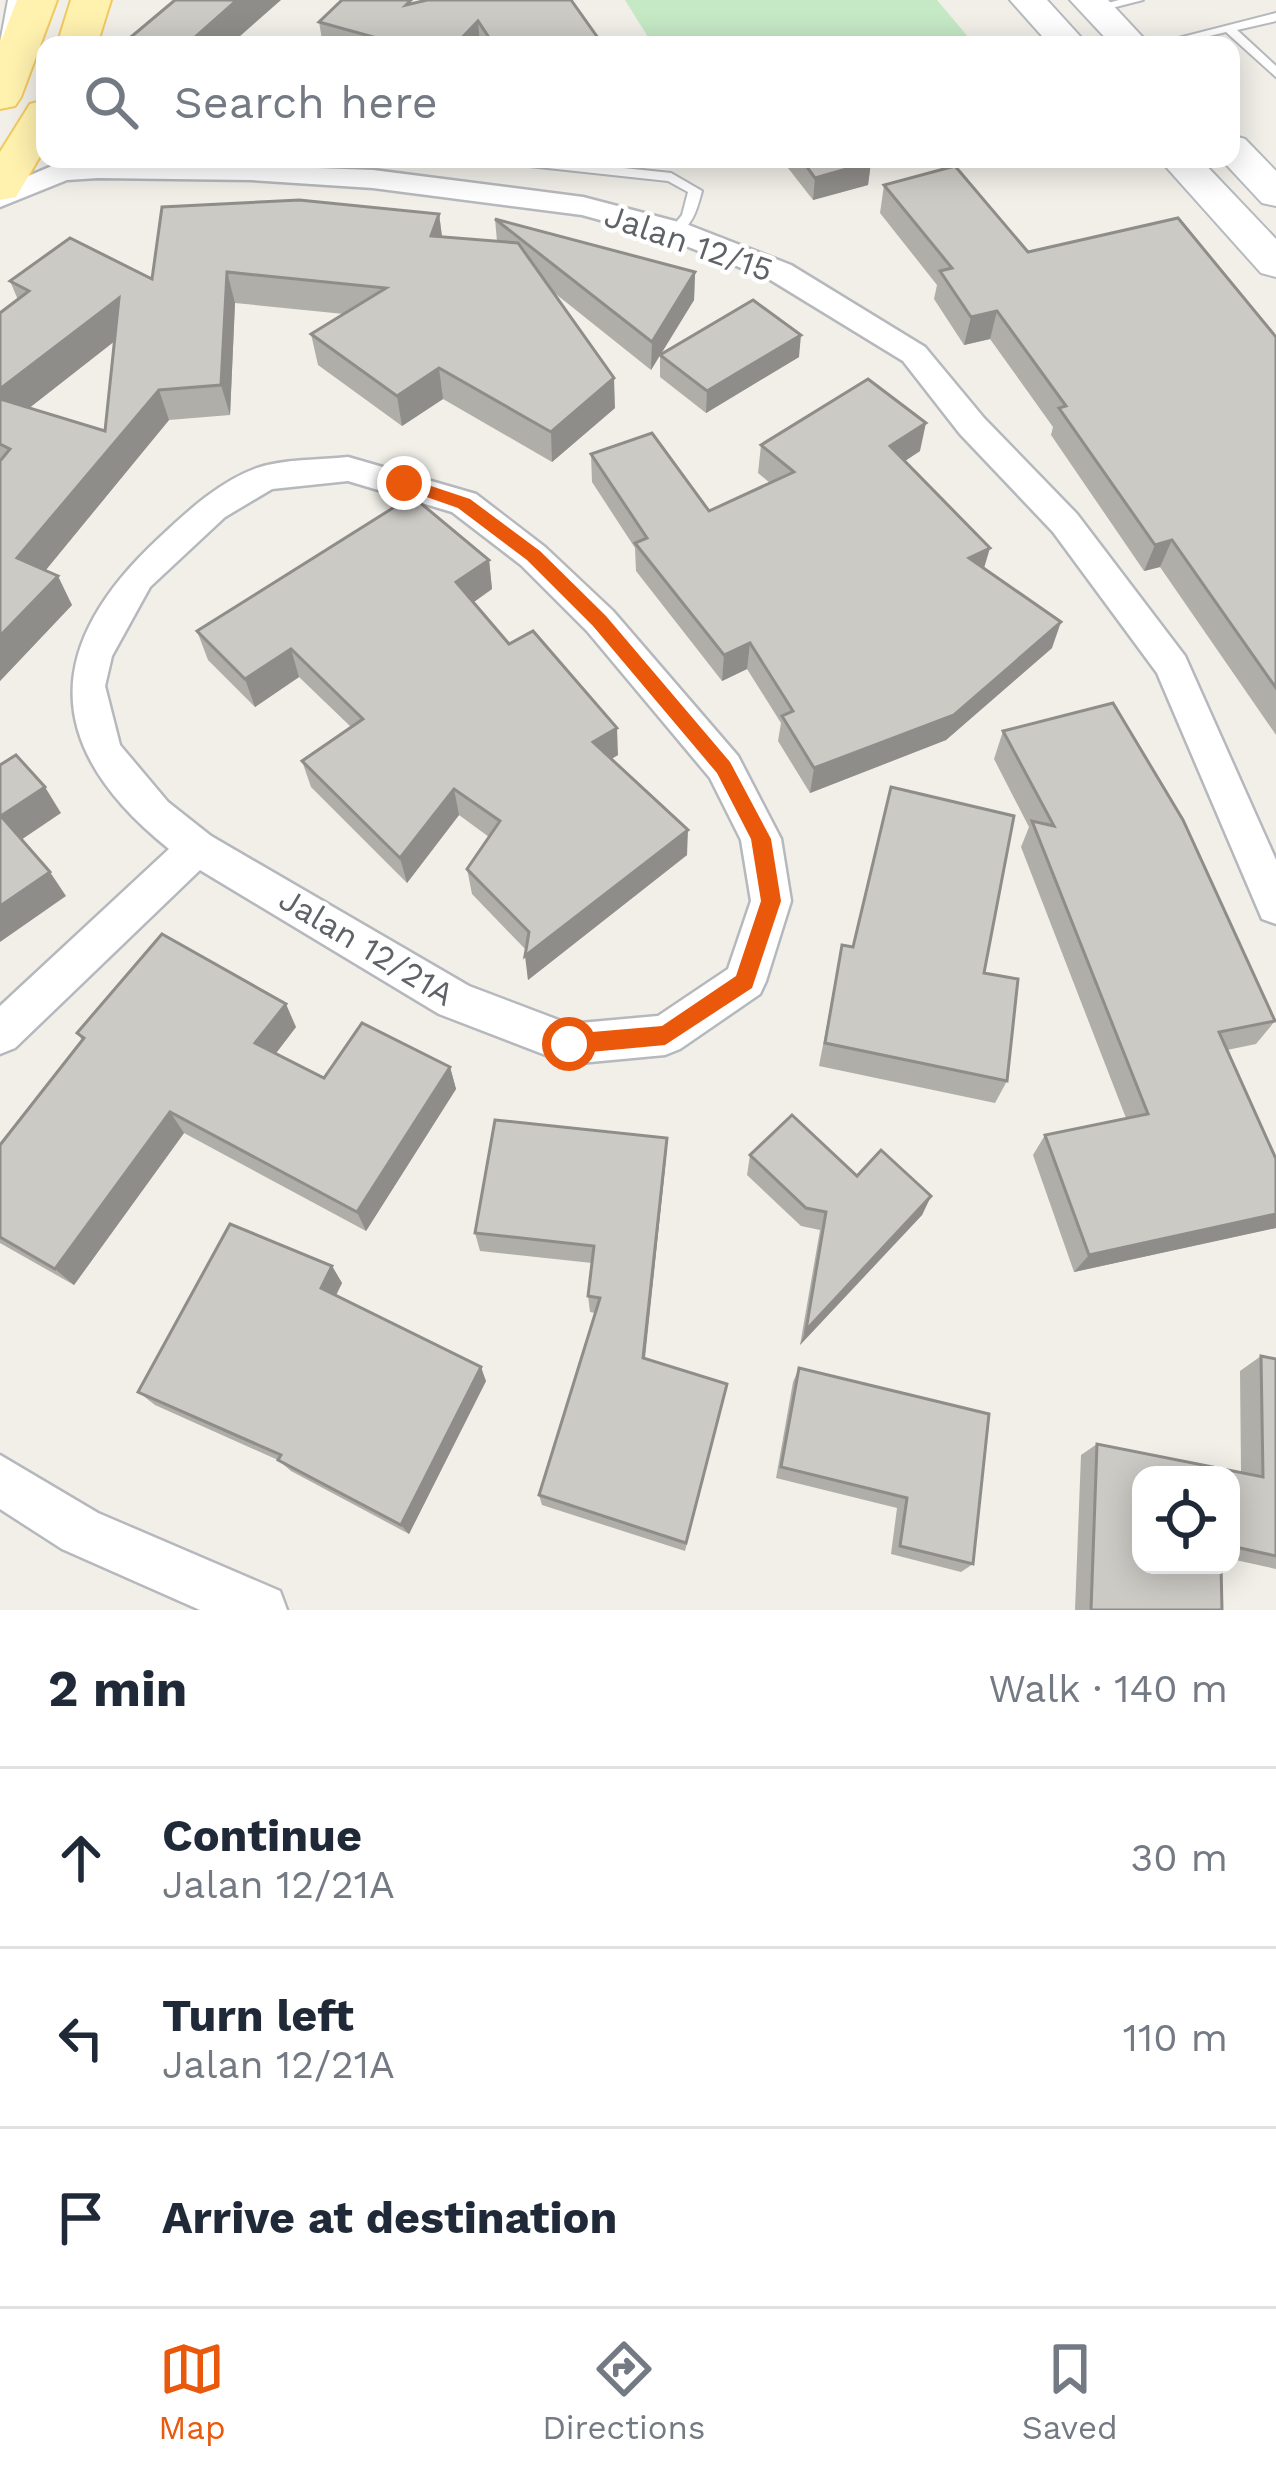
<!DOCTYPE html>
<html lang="en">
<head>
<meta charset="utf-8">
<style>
	body { margin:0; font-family:"Work Sans",sans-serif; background:#f6f6f7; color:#1f2937 }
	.controls { position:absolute; right:36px; bottom:36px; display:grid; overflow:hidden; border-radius:24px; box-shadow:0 6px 30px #0003 }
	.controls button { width:108px; height:108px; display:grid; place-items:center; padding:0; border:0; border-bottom:3px solid #e0e1e3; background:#fff; color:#1f2937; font:60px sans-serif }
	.stop { position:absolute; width:36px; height:36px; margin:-27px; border:9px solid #ea580c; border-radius:50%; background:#fff }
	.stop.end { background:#ea580c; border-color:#fff; box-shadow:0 3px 12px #0008 }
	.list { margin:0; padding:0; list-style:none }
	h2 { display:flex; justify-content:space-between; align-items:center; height:156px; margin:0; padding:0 48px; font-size:51px }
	h2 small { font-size:39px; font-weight:400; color:#747a83 }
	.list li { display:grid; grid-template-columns:78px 1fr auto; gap:36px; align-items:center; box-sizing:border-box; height:180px; padding:0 48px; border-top:3px solid #e0e1e3 }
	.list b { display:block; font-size:45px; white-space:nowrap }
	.list p { margin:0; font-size:39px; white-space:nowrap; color:#747a83 }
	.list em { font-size:39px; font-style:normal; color:#747a83 }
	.icon { flex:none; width:66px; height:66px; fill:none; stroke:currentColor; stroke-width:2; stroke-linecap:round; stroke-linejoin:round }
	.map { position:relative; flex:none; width:1276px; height:1610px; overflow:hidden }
	.search { position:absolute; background:#fff; box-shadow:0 6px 30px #0003; left:36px; right:36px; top:36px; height:132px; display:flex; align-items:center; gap:30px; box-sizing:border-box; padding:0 42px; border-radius:24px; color:#747a83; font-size:45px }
	.sheet { height:696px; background:#fff }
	nav { display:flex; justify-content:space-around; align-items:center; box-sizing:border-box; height:168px; border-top:3px solid #e0e1e3; background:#fff; font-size:33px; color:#747a83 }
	nav a { display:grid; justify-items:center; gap:6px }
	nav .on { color:#ea580c }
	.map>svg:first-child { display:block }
	.green { fill:#c5e8c5 }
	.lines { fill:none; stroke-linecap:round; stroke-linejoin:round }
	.service-casing { stroke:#b5b8bc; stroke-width:4 }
	.minor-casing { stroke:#b5b8bc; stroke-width:5 }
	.secondary-casing { stroke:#b6babf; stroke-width:4 }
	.primary-casing { stroke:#f2c960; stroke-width:4 }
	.service { fill:#fff; fill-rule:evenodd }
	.minor { fill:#fff; fill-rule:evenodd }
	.secondary { fill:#fff; fill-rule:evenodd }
	.primary { fill:#fff2af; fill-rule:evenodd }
	.wall { fill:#afaea9; fill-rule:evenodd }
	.shaded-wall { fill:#8f8d8a }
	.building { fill:#cccac5; stroke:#8f8d8a; stroke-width:3 }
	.route { fill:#ea580c }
	.labels { text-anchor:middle; stroke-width:9; stroke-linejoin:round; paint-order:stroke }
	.street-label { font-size:33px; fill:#5f6368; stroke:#fff }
</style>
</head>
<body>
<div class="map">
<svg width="1276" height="1610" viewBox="0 0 1276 1610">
	<rect width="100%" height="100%" fill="#f1efe8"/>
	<path class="green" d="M625 0H937L975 45H653Z"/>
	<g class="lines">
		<g class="service-casing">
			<g id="service">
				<path d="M8 0H20L11 48 5 52 0 50V43Z"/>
				<path d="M1119 0H1143L1096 12 1090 8Z"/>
				<path d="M1276 13V21L1237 30 1276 66V77L1226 32 1172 45H1151Z"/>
				<path d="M495 159H538L671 173 702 191C697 209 693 226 676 235L669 231 682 215 688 192 668 181 501 163Z"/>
			</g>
		</g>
		<g class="minor-casing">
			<g id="minor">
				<path d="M98 160 373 170 583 197 686 224 791 265 925 347 984 418 1077 514 1185 656 1276 860V924L1262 919 1157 673 1053 532 960 434 903 361 769 279 666 238 582 215 373 188 252 180 98 178 67 180 0 207V188L52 166Z"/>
				<path d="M348 457 476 494 545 547 613 611 738 756 781 839 791 901 766 981 760 994 680 1049 665 1055 569 1064 439 1014 200 870 15 1048 0 1054V1006L169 849C42 747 42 646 160 537 189 510 219 482 257 468 284 459 319 460 348 457ZM348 481 452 512 521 565 587 631 710 778 741 840 751 901 728 969 658 1016 569 1024 469 986 211 836 168 802 120 745 105 686 112 656 150 587 225 517 272 489Z"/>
				<path d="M0 1455 98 1513 280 1591 287 1610H200L62 1549 0 1509Z"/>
			</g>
		</g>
		<g class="secondary-casing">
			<g id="secondary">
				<path d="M1010 0H1047L1088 45H1050Z"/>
				<path d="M1070 0H1108L1150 45H1112Z"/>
				<path d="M1231 135 1245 139 1276 171V206L1262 203 1221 159H1231Z"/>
				<path d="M1159 159H1200L1276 239V277L1261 273Z"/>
			</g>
		</g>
		<g class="primary-casing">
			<g id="primary">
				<path d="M17 0H57L21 97 15 106 0 109V44Z"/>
				<path d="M71 0H111L97 45H57Z"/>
				<path d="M45 100V148L16 197 0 200V152L30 104Z"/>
			</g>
		</g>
		<use href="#service" class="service"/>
		<use href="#minor" class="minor"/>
		<use href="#secondary" class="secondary"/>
		<use href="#primary" class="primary"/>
	</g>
	<g class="wall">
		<path d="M571 0 603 45H323L319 22Z"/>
		<path d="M781 159H868L871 162 868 185 813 200Z"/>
		<path d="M884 185 1028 252 1276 337V735L1160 567 1144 571 1051 435 1053 427 990 339 964 345 934 299 937 285 880 213Z"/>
		<path d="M439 214 442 236 497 241 495 219 695 272 694 300 661 354 799 357 706 413 660 377V355L651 370 552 291 615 408 552 462 443 399 402 426 318 365 311 334 344 314 235 303 230 415 169 420 45 570 72 605 0 681V313L18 300 10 281 152 279ZM115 341 105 431 29 408Z"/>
		<path d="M761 445 920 451 905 461 984 568 1052 648 946 740 810 793 778 741 781 723 747 669 722 681 636 571 635 548 592 482 591 454 709 511 770 483 758 473Z"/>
		<path d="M489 560 492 589 474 602 509 644 618 755 611 759 687 855 528 980 526 950 472 894 467 869 489 837 459 815 407 883 311 787 302 761 351 727 299 677 255 707 208 660 197 631Z"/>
		<path d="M1003 731 1275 1021 1256 1044 1227 1050 1276 1159V1228L1074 1272 1033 1155 1045 1135 1126 1118 1021 847 1029 827 994 759Z"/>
		<path d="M842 945 984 973 1007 1081 995 1103 819 1066Z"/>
		<path d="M296 1027 276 1053 324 1078 450 1067 456 1089 366 1231 184 1133 74 1285 0 1243V1145L82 1040 77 1033Z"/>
		<path d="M750 1155 857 1176 931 1196 922 1215 800 1345 820 1230 801 1226 747 1175Z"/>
		<path d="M666 1158 645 1359 727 1384 685 1551 542 1505 539 1495 595 1313 590 1312 588 1296 592 1263 480 1251 475 1233Z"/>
		<path d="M332 1266 342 1283 336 1296 486 1381 409 1534 291 1471 278 1460 155 1405 138 1392Z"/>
		<path d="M1261 1356 1276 1359V1569L1231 1559V1475H1141L1222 1610H1075L1081 1455 1097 1444 1241 1472 1240 1371Z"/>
		<path d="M799 1368 973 1564 961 1572 891 1554 897 1508 776 1478 793 1382Z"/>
	</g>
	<g class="shaded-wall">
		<path d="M237 0H281L230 45H186Z"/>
		<path d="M478 21 480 45H455Z"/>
		<path d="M871 162 868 185 813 200 815 178Z"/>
		<path d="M439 214 443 245 431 236Z"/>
		<path d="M227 272 235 303 230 415 221 385Z"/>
		<path d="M695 272 694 300 651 370 652 342Z"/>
		<path d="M119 298 130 329 5 427 0 417V389Z"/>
		<path d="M997 311 990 339 964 345 971 317Z"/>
		<path d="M801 335 799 357 706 413 707 391Z"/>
		<path d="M439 368 443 399 402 426 397 396Z"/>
		<path d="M614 378 615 408 552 462 551 432Z"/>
		<path d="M159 390 169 420 32 587 17 558Z"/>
		<path d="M926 423 920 451 885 474 890 446Z"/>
		<path d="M1172 540 1160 567 1144 571 1155 545Z"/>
		<path d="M990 548 982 575 969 558Z"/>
		<path d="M489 560 492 589 461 611 456 582Z"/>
		<path d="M58 576 72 605 0 681V636Z"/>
		<path d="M1061 622 1052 648 946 740 810 793 814 768Z"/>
		<path d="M750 643 747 669 722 681 724 655Z"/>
		<path d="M291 649 299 677 255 707 245 679Z"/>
		<path d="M617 728 618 755 594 769 593 742Z"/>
		<path d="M45 787 61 813 18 842 1 816Z"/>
		<path d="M454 789 459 815 407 883 400 858Z"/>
		<path d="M688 830 687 855 528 980 525 956Z"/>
		<path d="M50 872 66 896 0 942V906Z"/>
		<path d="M286 1004 296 1027 267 1065 255 1043Z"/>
		<path d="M450 1067 456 1089 366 1231 357 1212Z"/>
		<path d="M170 1112 184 1133 74 1285 55 1269Z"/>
		<path d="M667 1138 666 1158 643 1372V1358Z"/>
		<path d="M931 1196 922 1215 800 1345 806 1330Z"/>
		<path d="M1276 1214V1228L1074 1272 1089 1255Z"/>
		<path d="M332 1266 342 1283 331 1304 321 1288Z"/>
		<path d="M481 1367 486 1381 409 1534 401 1525Z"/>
	</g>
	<g class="building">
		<path d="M175 0H237L186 45H134L125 42Z"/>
		<path d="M342 0H411L406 5 427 0H571L603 45H494L478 21 455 45H402L319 22Z"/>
		<path d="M801 159H868L871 162 815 178Z"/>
		<path d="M955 166 1028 252 1178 218 1276 337V688L1172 540 1155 545 1059 408 1066 406 997 311 971 317 940 271 952 268 884 185Z"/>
		<path d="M299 200 439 214 431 236 518 243 614 378 551 432 439 368 397 396 311 334 386 288 227 272 221 385 159 390 17 558 58 576 0 636V461L10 449 0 444V399L105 431 119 298 0 389V313L29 291 10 281 70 238 152 279 162 207Z"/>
		<path d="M495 219 695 272 652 342Z"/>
		<path d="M753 300 801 335 707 391 660 355Z"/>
		<path d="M868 379 926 423 890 446 990 548 969 558 1061 622 954 715 814 768 782 716 793 711 750 643 724 655 635 543 647 538 591 454 652 433 709 511 794 472 761 445Z"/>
		<path d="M412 496 489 560 456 582 509 644 533 631 617 728 593 742 688 830 525 956 529 932 467 869 500 821 454 789 400 858 302 761 363 719 291 649 245 679 197 631Z"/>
		<path d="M1113 703 1183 820 1275 1021 1219 1032 1276 1159V1214L1089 1255 1045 1135 1148 1114 1032 821 1054 826 1003 731Z"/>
		<path d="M16 755 45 787 1 816 50 872 0 906V765Z"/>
		<path d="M891 787 1014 816 984 973 1018 979 1007 1081 825 1043 842 945 853 947Z"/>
		<path d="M162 934 286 1004 255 1043 324 1078 362 1023 450 1067 357 1212 170 1112 55 1269 0 1237V1145L84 1038 77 1033Z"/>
		<path d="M792 1115 857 1176 881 1150 931 1196 806 1330 826 1212 806 1208 750 1155Z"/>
		<path d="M495 1120 667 1138 643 1358 727 1384 686 1543 539 1495 600 1298 588 1296 594 1246 475 1233Z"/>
		<path d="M230 1224 332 1266 321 1288 481 1367 401 1525 278 1460 281 1455 138 1392Z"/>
		<path d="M1261 1356 1276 1359V1556L1231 1546V1475H1141V1565H1221L1222 1610H1091L1097 1444 1263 1477Z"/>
		<path d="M799 1368 989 1414 973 1564 900 1546 907 1498 781 1467Z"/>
	</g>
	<path class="route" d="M404 477 470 499 540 551 606 616 730 762 771 839 781 901 752 988 665 1045 569 1054 559 1044 569 1034 662 1026 736 976 761 901 751 839 717 773 593 626 527 560 458 508 398 487V478Z"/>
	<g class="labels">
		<g class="street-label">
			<text transform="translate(689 242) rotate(19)" y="12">Jalan 12/15</text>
			<text transform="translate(367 946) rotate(31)" y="12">Jalan 12/21A</text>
		</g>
	</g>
</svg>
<div class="controls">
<button><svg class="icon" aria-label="locate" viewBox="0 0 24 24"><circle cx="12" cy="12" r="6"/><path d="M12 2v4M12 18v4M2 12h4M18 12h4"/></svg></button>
</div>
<div class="stop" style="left:569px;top:1044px"></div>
<div class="stop end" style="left:404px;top:483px"></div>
<div class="search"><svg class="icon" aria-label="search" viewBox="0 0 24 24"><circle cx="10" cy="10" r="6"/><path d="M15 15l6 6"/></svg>Search here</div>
</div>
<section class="sheet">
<h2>2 min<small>Walk · 140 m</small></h2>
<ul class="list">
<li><svg class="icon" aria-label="ahead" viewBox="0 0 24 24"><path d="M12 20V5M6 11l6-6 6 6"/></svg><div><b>Continue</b><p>Jalan 12/21A</p></div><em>30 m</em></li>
<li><svg class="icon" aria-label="left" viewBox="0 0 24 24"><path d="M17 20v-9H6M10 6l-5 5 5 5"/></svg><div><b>Turn left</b><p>Jalan 12/21A</p></div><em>110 m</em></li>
<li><svg class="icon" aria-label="arrive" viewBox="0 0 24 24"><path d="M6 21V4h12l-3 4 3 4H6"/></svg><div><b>Arrive at destination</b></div></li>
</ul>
</section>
<nav>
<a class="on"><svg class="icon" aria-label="map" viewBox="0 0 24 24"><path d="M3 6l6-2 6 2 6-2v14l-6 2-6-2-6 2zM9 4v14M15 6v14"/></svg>Map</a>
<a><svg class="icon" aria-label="directions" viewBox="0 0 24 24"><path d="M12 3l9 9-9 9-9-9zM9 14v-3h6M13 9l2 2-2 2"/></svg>Directions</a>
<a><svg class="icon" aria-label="saved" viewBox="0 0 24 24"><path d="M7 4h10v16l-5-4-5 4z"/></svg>Saved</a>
</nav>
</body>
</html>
